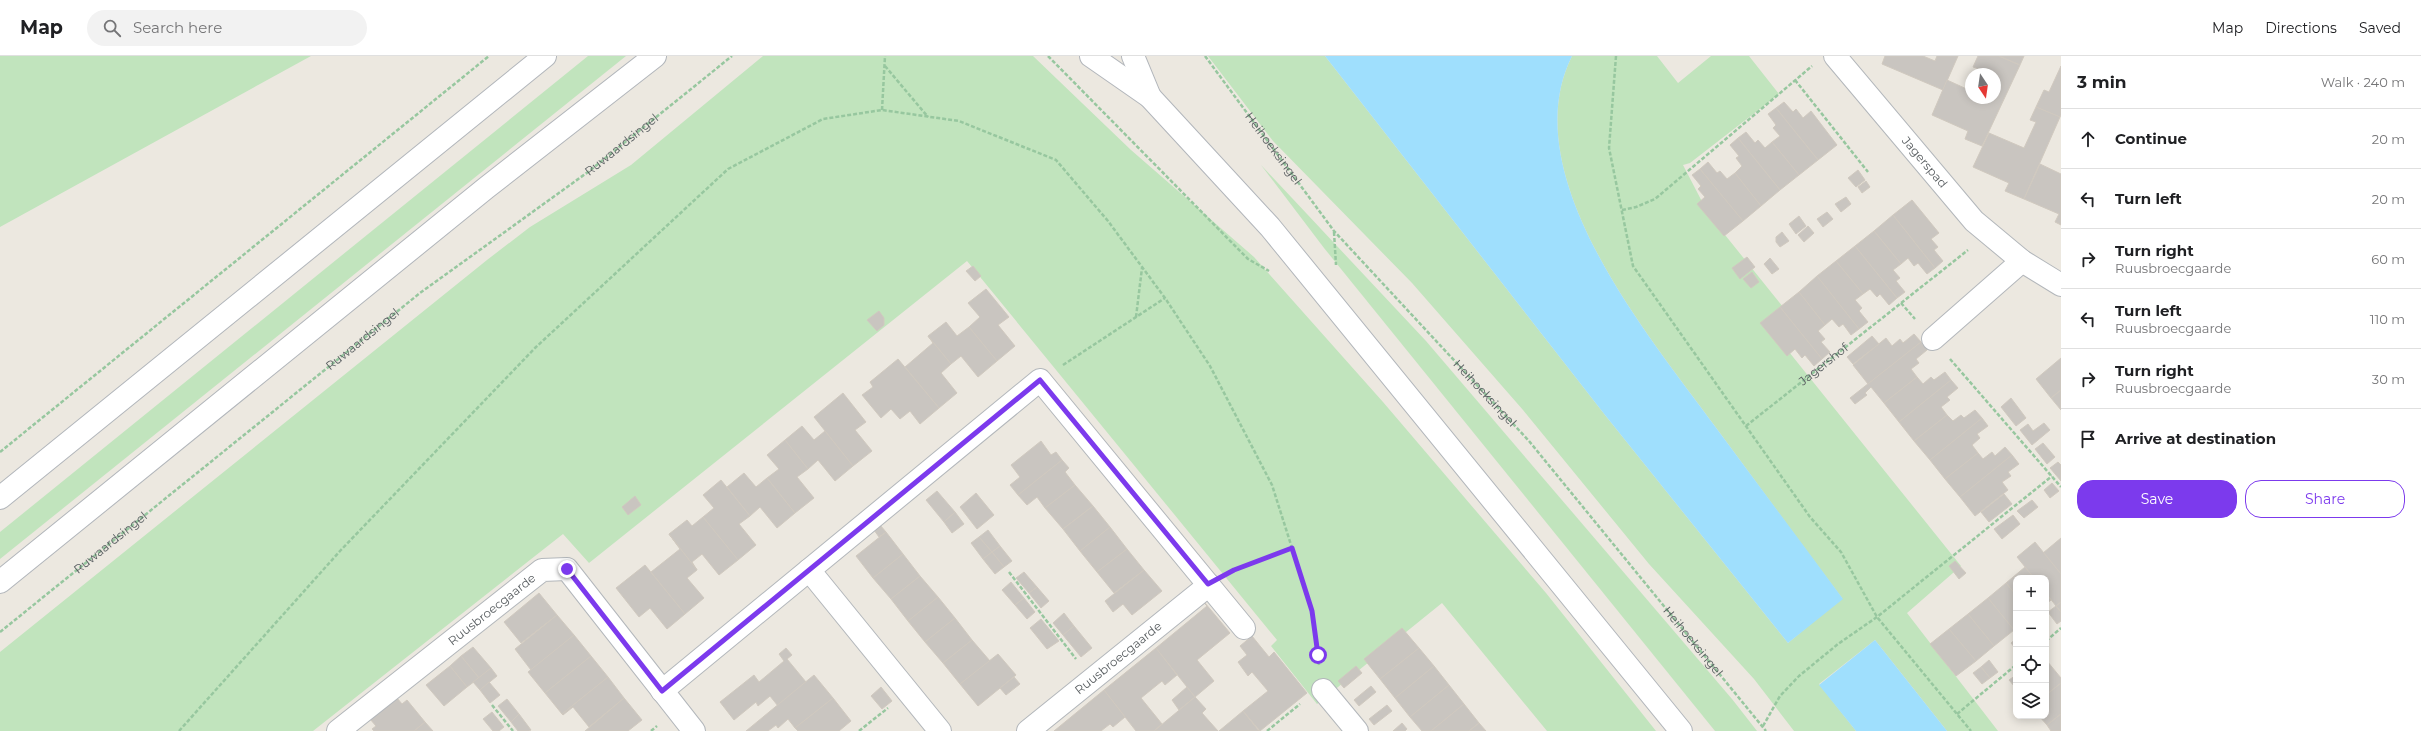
<!DOCTYPE html>
<html lang="en">
<head>
<meta charset="utf-8">
<style>
	body { margin:0; font-family:Montserrat,sans-serif; background:#f2f2f2; color:#202124 }
	.controls { position:absolute; right:12px; bottom:12px; display:grid; overflow:hidden; border-radius:8px; box-shadow:0 2px 10px #0003 }
	.controls button { width:36px; height:36px; display:grid; place-items:center; padding:0; border:0; border-bottom:1px solid #e0e0e0; background:#fff; color:#202124; font:20px sans-serif }
	.compass { position:absolute; left:1965px; top:12px; width:36px; height:36px; border-radius:50%; background:#fff; box-shadow:0 2px 10px #0003; rotate:167deg }
	.stop { position:absolute; width:12px; height:12px; margin:-9px; border:3px solid #7c3aed; border-radius:50%; background:#fff }
	.stop.end { background:#7c3aed; border-color:#fff; box-shadow:0 1px 4px #0008 }
	.list { margin:0; padding:0; list-style:none }
	h2 { display:flex; justify-content:space-between; align-items:center; height:52px; margin:0; padding:0 16px; font-size:17px }
	h2 small { font-size:13px; font-weight:400; color:#757577 }
	.list li { display:grid; grid-template-columns:26px 1fr auto; gap:12px; align-items:center; box-sizing:border-box; height:60px; padding:0 16px; border-top:1px solid #e0e0e0 }
	.list b { display:block; font-size:15px; white-space:nowrap }
	.list p { margin:0; font-size:13px; white-space:nowrap; color:#757577 }
	.list em { font-size:13px; font-style:normal; color:#757577 }
	.actions { display:flex; gap:8px; padding:12px 16px }
	.actions a { flex:1; padding:9px 0; border:1px solid #7c3aed; border-radius:16px; text-align:center; font-size:14px; color:#7c3aed }
	.actions .main { background:#7c3aed; color:#fff }
	.icon { flex:none; width:22px; height:22px; fill:none; stroke:currentColor; stroke-width:2; stroke-linecap:round; stroke-linejoin:round }
	.map { position:relative; flex:none; width:2061px; height:675px; overflow:hidden }
	header { display:flex; align-items:center; gap:24px; box-sizing:border-box; height:56px; padding:0 20px; background:#fff; border-bottom:1px solid #e0e0e0 }
	header strong { font-size:19px }
	nav { display:flex; gap:22px; margin-inline-start:auto; font-size:14px }
	.search { width:280px; height:36px; background:#f2f2f2; display:flex; align-items:center; gap:10px; box-sizing:border-box; padding:0 14px; border-radius:22px; color:#757577; font-size:15px }
	main { display:flex }
	aside { flex:1; background:#fff }
	.map>svg:first-child { display:block }
	.green { fill:#c1e4bd }
	.water { fill:#9fdffd }
	.building { fill:#c9c5c0; stroke:#d0c9bf }
	.lines { fill:none; stroke-linecap:round; stroke-linejoin:round }
	.street-casing { stroke:#b3b7bb; stroke-width:24 }
	.secondary-casing { stroke:#b2b6bb; stroke-width:24 }
	.path { stroke:#97c79f; stroke-width:2.5; stroke-dasharray:4 2; stroke-linecap:butt }
	.street { stroke:#fff; stroke-width:22 }
	.secondary { stroke:#fff; stroke-width:22 }
	.route { stroke:#7c3aed; stroke-width:5 }
	.labels { text-anchor:middle; stroke-width:3; stroke-linejoin:round; paint-order:stroke }
	.street-label { font-size:12px; fill:#595e61; stroke:#fff }
</style>
</head>
<body>
<header>
<strong>Map</strong>
<div class="search"><svg class="icon" aria-label="search" viewBox="0 0 24 24"><circle cx="10" cy="10" r="6"/><path d="M15 15l6 6"/></svg>Search here</div>
<nav><a>Map</a><a>Directions</a><a>Saved</a></nav>
</header>
<main>
<div class="map">
<svg width="2061" height="675" viewBox="0 0 2061 675">
	<rect width="100%" height="100%" fill="#ece8e0"/>
	<g class="green">
		<path d="M0 0H311L0 171Z"/>
		<path d="M588 0H626L0 503V476Z"/>
		<path d="M763 0H1033L1131 94 1254 201 1383 346 1546 537 1656 675H1547L1442 547 1317 648 1271 590 1277 584 967 205 589 507 563 478 313 675H0V596L487 204 530 171 631 109Z"/>
		<path d="M1208 0H1325L1605 359 1788 587 1842 542C1799 485 1757 427 1714 369 1648 279 1513 118 1572 0H1657L1678 27 1711 0H1749L1779 38 1690 107 1683 109 1709 159 1783 251 1765 266 1961 510 1907 557 1998 675H1947L1875 584 1819 628 1856 675H1794L1754 623 1649 508 1523 354 1412 227 1273 85Z"/>
		<path d="M1261 109 1426 285 1732 643 1757 675H1715L1324 192Z"/>
	</g>
	<g class="water">
		<path d="M1325 0H1572C1513 118 1648 279 1714 369 1757 427 1800 485 1843 543L1788 587 1605 359Z"/>
		<path d="M1875 584 1947 675H1856L1819 629Z"/>
	</g>
	<g class="building">
		<path d="M1885 0H1923L1935 5 1937 0H1958L1943 34 1882 8Z"/>
		<path d="M1978 0H1999L2020 9 1982 90 1965 83 1968 75 1932 59 1947 24 1971 35V42H1995V18L1973 11Z"/>
		<path d="M1999 0H2024L2020 9Z"/>
		<path d="M2061 10V59L2060 61 2036 51 2044 34 2049 36Z"/>
		<path d="M1784 46 1793 56 1796 53 1803 62 1811 55 1837 89 1818 104 1776 52Z"/>
		<path d="M2036 51 2060 61 2024 143 2005 135 2009 127 1973 111 1989 77 2024 92 2036 66 2030 64Z"/>
		<path d="M1776 52 1818 104 1799 119 1772 86 1780 80 1773 72 1776 69 1768 58Z"/>
		<path d="M1746 76 1755 87 1758 84 1765 92 1772 86 1799 119 1780 134 1738 82Z"/>
		<path d="M1738 82 1780 134 1761 150 1735 117 1742 110 1736 102 1739 100 1730 89Z"/>
		<path d="M1708 106 1717 117 1720 115 1727 123 1735 117 1761 150 1743 165 1700 113Z"/>
		<path d="M2040 108 2061 118V169L2055 166 2059 158 2024 143Z"/>
		<path d="M1700 113 1743 165 1724 180 1697 148 1705 141 1698 133 1701 130 1692 119Z"/>
		<path d="M1858 114 1865 124 1856 131 1848 122Z"/>
		<path d="M1866 125 1870 131 1862 137 1858 131Z"/>
		<path d="M1846 141 1851 148 1841 156 1835 148Z"/>
		<path d="M1912 144 1939 177 1931 183 1938 191 1934 194 1943 205 1935 212 1893 159Z"/>
		<path d="M1827 156 1833 163 1823 171 1817 163Z"/>
		<path d="M1893 159 1935 212 1927 218 1918 207 1914 210 1908 202 1901 208 1874 175Z"/>
		<path d="M1799 160 1806 170 1796 178 1789 168Z"/>
		<path d="M1808 170 1814 177 1804 186 1798 179Z"/>
		<path d="M1874 175 1901 208 1893 214 1900 222 1896 225 1905 236 1897 242 1855 190Z"/>
		<path d="M1782 176 1789 185 1780 191 1776 186V181Z"/>
		<path d="M1855 190 1897 242 1889 249 1880 238 1877 241 1870 233 1863 238 1836 205Z"/>
		<path d="M1747 201 1755 211 1740 223 1732 212Z"/>
		<path d="M1770 202 1779 213 1772 218 1764 208Z"/>
		<path d="M1836 205 1863 238 1855 244 1862 252 1859 255 1868 266 1859 273 1817 220Z"/>
		<path d="M973 210 981 220 975 225 966 215Z"/>
		<path d="M1752 216 1759 226 1751 232 1743 223Z"/>
		<path d="M1817 220 1859 273 1851 279 1843 268 1839 271 1832 263 1825 269 1799 236Z"/>
		<path d="M986 233 1009 261 998 269 1015 290 997 305 969 271 980 261 968 247Z"/>
		<path d="M1799 236 1825 269 1818 275 1825 283 1821 286 1830 296 1822 303 1780 251Z"/>
		<path d="M1780 251 1822 303 1814 310 1805 299 1802 302 1795 293 1787 300 1760 267Z"/>
		<path d="M879 255 884 262V269L877 275 867 264Z"/>
		<path d="M946 266 957 280 969 271 997 305 978 321 961 300 951 308 928 280Z"/>
		<path d="M1914 278 1921 286 1868 328 1853 309 1886 282 1892 290 1900 283 1903 287Z"/>
		<path d="M928 280 951 308 941 317 957 337 939 352 905 311 933 287Z"/>
		<path d="M1872 280 1879 288 1853 308 1847 301Z"/>
		<path d="M1921 286 1927 294 1916 303 1919 307 1911 313 1917 321 1884 347 1871 331 1865 337 1867 339 1855 348 1850 342Z"/>
		<path d="M2061 302V334L2051 342 2036 323Z"/>
		<path d="M898 303 939 352 920 368 910 355 900 363 891 353 881 362 862 339 873 331 870 326Z"/>
		<path d="M1945 316 1951 324 1899 366 1884 347 1917 321 1923 328 1931 321 1934 324Z"/>
		<path d="M1951 324 1958 332 1947 341 1950 344 1941 351 1947 359 1914 385 1899 366Z"/>
		<path d="M2061 334V354L2051 342Z"/>
		<path d="M843 337 866 366 855 374 872 395 853 410 814 361Z"/>
		<path d="M2011 342 2026 362 2016 370 2001 351Z"/>
		<path d="M1975 354 1982 362 1930 404 1914 385 1947 359 1953 365 1961 359 1964 362Z"/>
		<path d="M1982 362 1988 370 1977 378 1980 382 1972 389 1978 397 1945 423 1930 404Z"/>
		<path d="M2044 367 2050 374 2032 389 2020 374 2028 368 2033 375Z"/>
		<path d="M802 370 814 384 825 375 853 410 835 425 818 404 808 413 785 384Z"/>
		<path d="M785 384 808 413 797 421 814 442 795 457 767 422 779 413 767 399Z"/>
		<path d="M1041 385 1051 399 1056 396 1062 404 1018 439 1010 429 1020 421 1011 409Z"/>
		<path d="M2043 387 2055 401 2047 408 2035 393Z"/>
		<path d="M2005 391 2012 399 1960 441 1945 423 1978 397 1983 403 1992 396 1995 400Z"/>
		<path d="M2012 399 2019 408 2008 416 2011 420 2002 426 2008 434 1975 460 1960 441Z"/>
		<path d="M1062 404 1069 412 1065 416 1075 429 1045 452 1037 441 1027 449 1018 439Z"/>
		<path d="M2058 406 2061 409V425L2050 412Z"/>
		<path d="M744 417 756 431 767 422 795 457 777 472 760 451 750 460 727 431Z"/>
		<path d="M721 424 750 460 739 468 756 489 738 504 703 461 714 452 703 439Z"/>
		<path d="M2052 427 2059 435 2050 442 2044 434Z"/>
		<path d="M1075 429 1093 450 1063 473 1045 452Z"/>
		<path d="M937 435 955 456 944 466 926 444Z"/>
		<path d="M976 437 994 459 977 473 960 451Z"/>
		<path d="M2004 438 2012 448 1989 466 1981 456Z"/>
		<path d="M635 440 641 449 628 459 622 451Z"/>
		<path d="M2032 444 2038 451 2024 462 2017 455Z"/>
		<path d="M1093 450 1110 471 1080 495 1063 473Z"/>
		<path d="M955 456 964 468 952 477 944 466Z"/>
		<path d="M2013 459 2020 468 2002 483 1994 473Z"/>
		<path d="M703 461 738 504 719 519 702 498 692 506 697 514 669 478 687 464 692 470Z"/>
		<path d="M880 469 886 476 879 481 874 474Z"/>
		<path d="M1110 471 1127 493 1097 516 1080 495Z"/>
		<path d="M988 474 1000 490 992 496 979 481Z"/>
		<path d="M886 476 903 498 873 522 856 500Z"/>
		<path d="M669 478 697 514 687 522 704 542 685 558 651 516 680 493Z"/>
		<path d="M979 481 992 496 983 503 971 487Z"/>
		<path d="M2061 482V518L2043 497Z"/>
		<path d="M2035 486 2061 518V546L2056 550 2046 537V522H2034L2017 501Z"/>
		<path d="M1000 490 1012 505 1004 511 992 496Z"/>
		<path d="M1127 493 1144 514 1114 537 1097 516Z"/>
		<path d="M992 496 1004 511 995 518 983 503Z"/>
		<path d="M903 498 920 520 891 543 873 522Z"/>
		<path d="M1955 505 1966 517 1959 523 1949 510Z"/>
		<path d="M645 509 685 558 667 573 650 552 639 561 616 532Z"/>
		<path d="M2025 511 2034 522H2016V539L2006 527Z"/>
		<path d="M1144 514 1162 535 1132 559 1123 548 1113 556 1105 545Z"/>
		<path d="M1024 516 1037 531 1029 537 1016 522Z"/>
		<path d="M920 520 938 541 908 565 891 543Z"/>
		<path d="M1011 526 1024 542 1015 549 1002 534Z"/>
		<path d="M2006 527 2016 539V572L2014 574 1988 542Z"/>
		<path d="M1037 531 1049 545 1041 552 1029 537Z"/>
		<path d="M539 537 557 559 521 587 504 566Z"/>
		<path d="M2046 537 2051 544 2046 548Z"/>
		<path d="M938 541 955 562 925 586 908 565Z"/>
		<path d="M1024 542 1035 556 1027 563 1015 549Z"/>
		<path d="M1988 542 2014 574 1994 590 1968 558Z"/>
		<path d="M2061 546V556L2056 550Z"/>
		<path d="M1204 547H1205L1230 577 1197 604 1214 625 1195 641 1156 592 1207 550Z"/>
		<path d="M2056 550 2061 556V565L2057 568 2048 556Z"/>
		<path d="M1064 557 1074 570 1063 579 1053 567Z"/>
		<path d="M1968 558 1994 590 1976 605 1949 573Z"/>
		<path d="M557 559 574 579 531 614 515 593Z"/>
		<path d="M955 562 972 584 943 607 925 586Z"/>
		<path d="M1041 563 1059 585 1047 593 1030 572Z"/>
		<path d="M1074 570 1092 592 1081 601 1063 579Z"/>
		<path d="M1402 572 1419 592 1380 623 1364 603Z"/>
		<path d="M1949 573 1976 605 1956 620 1930 588Z"/>
		<path d="M574 579 591 600 545 637 528 616Z"/>
		<path d="M1252 580 1269 601 1274 596 1307 637 1260 675 1243 655 1268 635 1252 616 1248 620 1238 606 1247 599 1240 590Z"/>
		<path d="M2016 583V593L2011 587Z"/>
		<path d="M972 584 990 605 960 628 943 607Z"/>
		<path d="M473 591 491 612 479 622 461 600Z"/>
		<path d="M786 592 792 599 787 603 806 626 778 650 770 640 758 650 756 646 734 664 720 646 754 619 759 626 784 605 779 598Z"/>
		<path d="M1156 592 1177 619 1165 629 1162 625 1141 642 1162 668 1154 675H1136L1104 634Z"/>
		<path d="M1419 592 1434 610 1395 642 1380 623Z"/>
		<path d="M998 598 1016 619 978 650 960 628Z"/>
		<path d="M461 600 479 622 467 631 450 610Z"/>
		<path d="M591 600 608 621 562 658 545 637Z"/>
		<path d="M1989 604 1998 616 1990 622 1981 611Z"/>
		<path d="M2047 605 2061 622V627L2046 639Z"/>
		<path d="M450 610 467 631 444 650 426 629Z"/>
		<path d="M1356 610 1362 617 1344 632 1338 625Z"/>
		<path d="M1434 610 1449 629 1410 661 1395 642Z"/>
		<path d="M1981 611 1990 622 1982 628 1973 617Z"/>
		<path d="M491 612 497 620 480 634 473 626Z"/>
		<path d="M814 619 833 642 795 672 788 663 778 672 776 669 768 675H746Z"/>
		<path d="M2016 619V630L2015 631 2009 624Z"/>
		<path d="M608 621 624 642 589 671 573 651 563 659 562 658Z"/>
		<path d="M1014 621 1020 628 1006 639 1000 632Z"/>
		<path d="M489 626 500 639 490 647 480 634Z"/>
		<path d="M2061 627V658L2047 669 2039 660H2046V639Z"/>
		<path d="M1449 629 1464 648 1431 675H1422L1410 661Z"/>
		<path d="M1371 630 1376 636 1359 650 1354 644Z"/>
		<path d="M881 631 892 645 882 653 871 640Z"/>
		<path d="M1187 631 1195 641 1179 654 1172 644Z"/>
		<path d="M409 632 397 642 402 648 407 644 425 666 414 675H374L372 673 376 670 370 663Z"/>
		<path d="M1104 634 1125 661 1113 671 1110 668 1101 675H1054Z"/>
		<path d="M1195 641 1206 653 1202 657 1218 675H1154Z"/>
		<path d="M624 642 642 664 628 675H585Z"/>
		<path d="M833 642 851 665 839 675H798L795 672Z"/>
		<path d="M507 643 519 658 511 666 498 650Z"/>
		<path d="M1464 648 1479 667 1469 675H1431Z"/>
		<path d="M1387 649 1392 655 1374 669 1369 663Z"/>
		<path d="M1243 655 1259 675H1219Z"/>
		<path d="M492 656 504 671 499 675H493L483 663Z"/>
		<path d="M519 658 531 674 529 675H518L511 666Z"/>
		<path d="M2061 658V675H2051L2047 669Z"/>
		<path d="M425 666 433 675H414Z"/>
		<path d="M1402 667 1407 673 1405 675H1393Z"/>
		<path d="M1479 667 1486 675H1469Z"/>
	</g>
	<g class="lines">
		<g class="street-casing">
			<g id="street">
				<path id="s4" d="M1835 0 1974 165 2022 205 2061 229"/>
				<path d="M1933 283 2022 205"/>
				<path d="M809 514 940 675"/>
				<path d="M1323 634 1357 675"/>
				<path d="M662 635 1040 324 1244 572"/>
				<path id="s5" d="M338 675 542 514 567 513 694 675"/>
				<path id="s6" d="M1028 675 1209 529"/>
			</g>
		</g>
		<g class="secondary-casing">
			<g id="secondary">
				<path d="M1091 0 1150 41 1270 171 1681 675"/>
				<path d="M1133 0 1150 41"/>
				<path d="M0 442 545 0"/>
				<path d="M0 526 486 132 655 0"/>
			</g>
		</g>
		<g class="path">
			<path d="M1048 0 1248 203 1269 215"/>
			<path id="s1" d="M1205 0 1334 175 1529 385 1766 675"/>
			<path d="M1616 0 1609 92 1633 210 1810 461 1841 496 1877 561 1971 675"/>
			<path d="M885 10 928 61"/>
			<path d="M1795 24 1868 116"/>
			<path d="M882 54 885 0"/>
			<path d="M1622 154 1636 151 1655 143 1812 10"/>
			<path d="M1334 176 1336 209"/>
			<path d="M1901 247 1915 263"/>
			<path d="M1136 261 1142 212"/>
			<path d="M1950 303 2061 431"/>
			<path d="M1063 309 1165 242"/>
			<path id="s2" d="M1746 370 1968 194"/>
			<path d="M0 396 489 0"/>
			<path d="M1009 516 1076 603"/>
			<path d="M1231 516 1292 492"/>
			<path id="s3" d="M0 576 420 237 588 116 732 0"/>
			<path d="M2046 585 2061 572"/>
			<path d="M492 649 513 675"/>
			<path d="M1957 658 2016 609"/>
			<path d="M1763 670 1780 640 1799 620 1838 588 1877 561 2052 420"/>
			<path d="M179 675 340 495 535 292 728 113 823 63 882 54 959 65 1056 104 1108 165 1165 242 1210 310 1272 429 1312 555 1319 609"/>
			<path d="M651 675 657 670"/>
			<path d="M859 675 888 652"/>
			<path d="M1267 675 1300 648"/>
		</g>
		<use href="#street" class="street"/>
		<use href="#secondary" class="secondary"/>
	</g>
	<g class="lines">
		<path class="route" d="M567 513 662 635 1040 324 1208 528 1234 514 1292 492 1312 555 1318 599"/>
	</g>
	<g class="labels">
		<g class="street-label">
			<text dy="4" stroke="none"><textPath href="#s3" startOffset="790">Ruwaardsingel</textPath></text>
			<text dy="4" stroke="none"><textPath href="#s1" startOffset="115">Heihoeksingel</textPath></text>
			<text dy="4" stroke="none"><textPath href="#s4" startOffset="139">Jagerspad</textPath></text>
			<text dy="4" stroke="none"><textPath href="#s3" startOffset="466">Ruwaardsingel</textPath></text>
			<text dy="4" stroke="none"><textPath href="#s2" startOffset="99">Jagershof</textPath></text>
			<text dy="4" stroke="none"><textPath href="#s1" startOffset="439">Heihoeksingel</textPath></text>
			<text dy="4" stroke="none"><textPath href="#s3" startOffset="142">Ruwaardsingel</textPath></text>
			<text dy="4" stroke="none"><textPath href="#s5" startOffset="196">Ruusbroecgaarde</textPath></text>
			<text dy="4" stroke="none"><textPath href="#s1" startOffset="763">Heihoeksingel</textPath></text>
			<text dy="4" stroke="none"><textPath href="#s6" startOffset="116">Ruusbroecgaarde</textPath></text>
		</g>
	</g>
</svg>
<div class="controls">
<button>+</button>
<button>−</button>
<button><svg class="icon" aria-label="locate" viewBox="0 0 24 24"><circle cx="12" cy="12" r="6"/><path d="M12 2v4M12 18v4M2 12h4M18 12h4"/></svg></button>
<button><svg class="icon" aria-label="layers" viewBox="0 0 24 24"><path d="M12 4l9 5-9 5-9-5zM3 14l9 5 9-5"/></svg></button>
</div>
<svg class="compass" viewBox="-18 -18 36 36"><path d="M0-13l5 13h-10z" fill="#e53935"/><path d="M0 13l5-13h-10z" fill="#757577"/></svg>
<div class="stop" style="left:1318px;top:599px"></div>
<div class="stop end" style="left:567px;top:513px"></div>
</div>
<aside>
<h2>3 min<small>Walk · 240 m</small></h2>
<ul class="list">
<li><svg class="icon" aria-label="ahead" viewBox="0 0 24 24"><path d="M12 20V5M6 11l6-6 6 6"/></svg><div><b>Continue</b></div><em>20 m</em></li>
<li><svg class="icon" aria-label="left" viewBox="0 0 24 24"><path d="M17 20v-9H6M10 6l-5 5 5 5"/></svg><div><b>Turn left</b></div><em>20 m</em></li>
<li><svg class="icon" aria-label="right" viewBox="0 0 24 24"><path d="M7 20v-9h11M14 6l5 5-5 5"/></svg><div><b>Turn right</b><p>Ruusbroecgaarde</p></div><em>60 m</em></li>
<li><svg class="icon" aria-label="left" viewBox="0 0 24 24"><path d="M17 20v-9H6M10 6l-5 5 5 5"/></svg><div><b>Turn left</b><p>Ruusbroecgaarde</p></div><em>110 m</em></li>
<li><svg class="icon" aria-label="right" viewBox="0 0 24 24"><path d="M7 20v-9h11M14 6l5 5-5 5"/></svg><div><b>Turn right</b><p>Ruusbroecgaarde</p></div><em>30 m</em></li>
<li><svg class="icon" aria-label="arrive" viewBox="0 0 24 24"><path d="M6 21V4h12l-3 4 3 4H6"/></svg><div><b>Arrive at destination</b></div></li>
</ul>
<div class="actions"><a class="main">Save</a><a>Share</a></div>
</aside>
</main>
</body>
</html>
